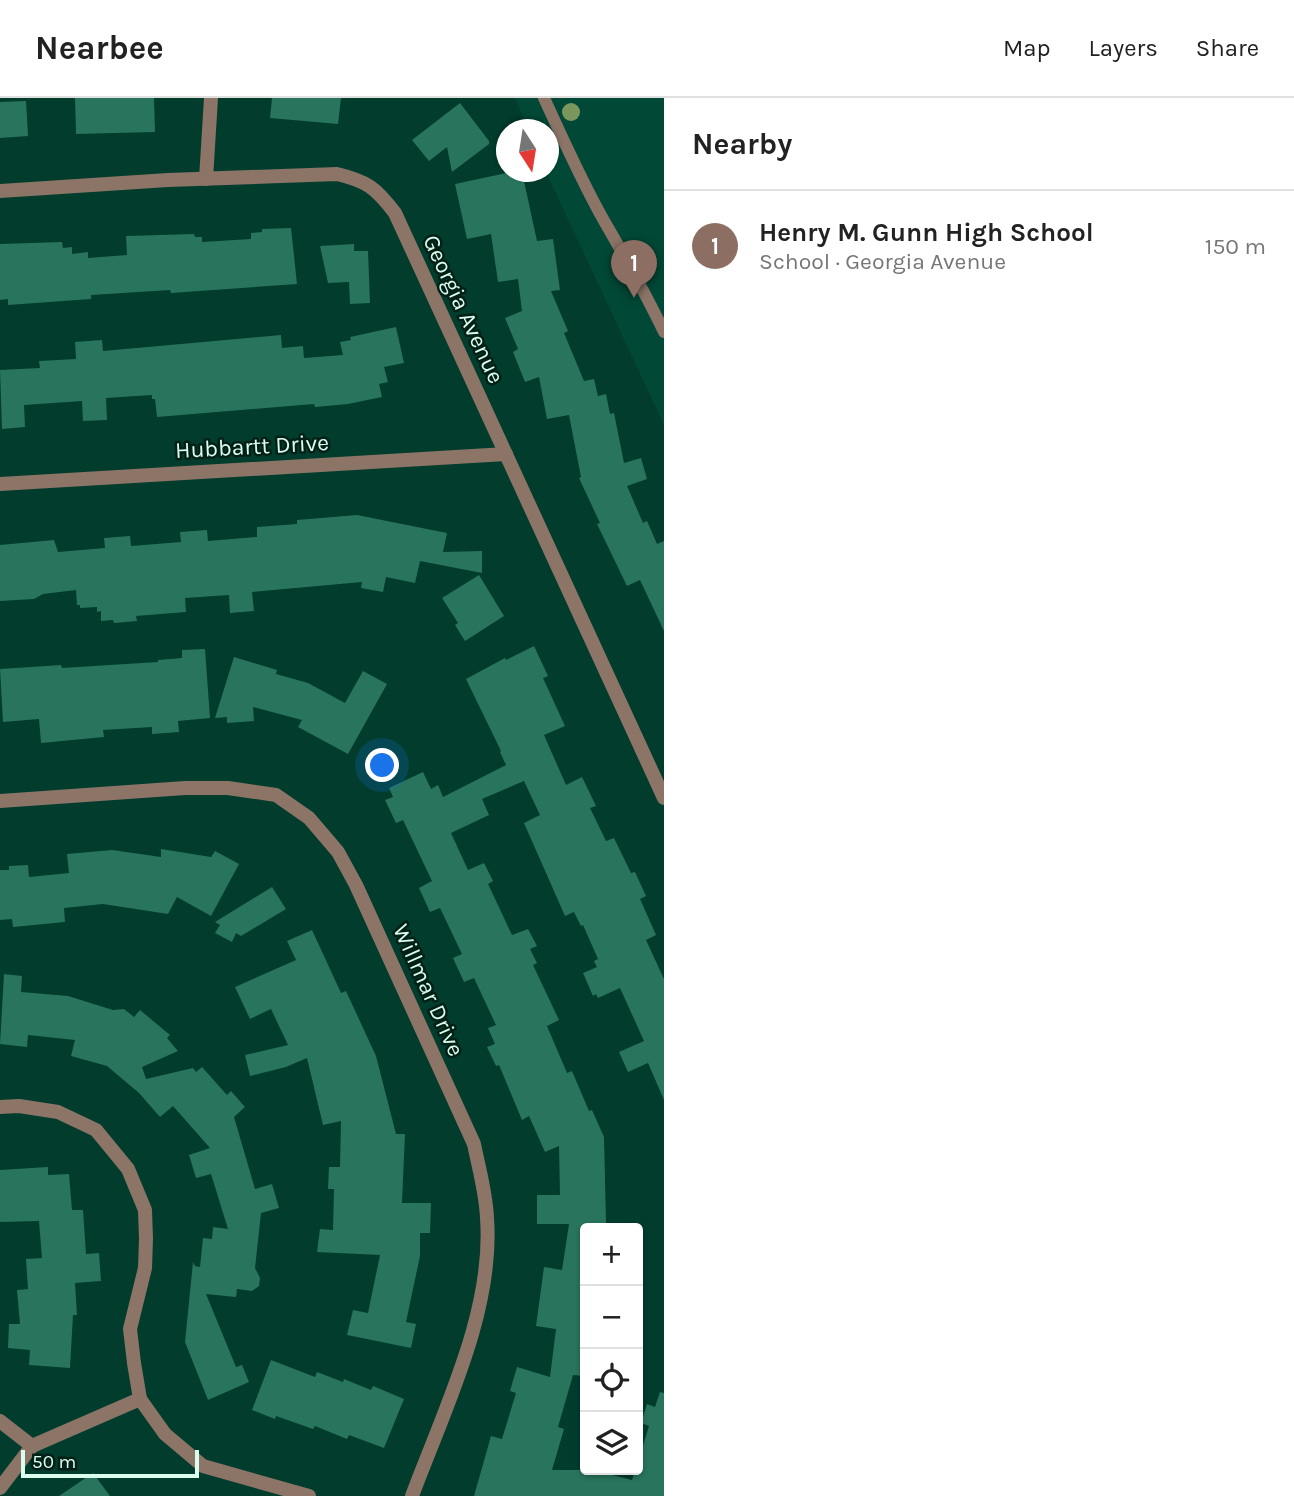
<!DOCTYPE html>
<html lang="en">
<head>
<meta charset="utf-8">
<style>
	body { margin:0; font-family:Karla,sans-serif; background:#f2f2f2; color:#222 }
	.controls { position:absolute; right:21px; bottom:21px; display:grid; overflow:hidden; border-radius:7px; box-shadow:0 2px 5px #0004 }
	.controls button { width:63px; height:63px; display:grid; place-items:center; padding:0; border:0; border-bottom:2px solid #e0e0e0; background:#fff; color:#222; font:35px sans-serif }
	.compass { position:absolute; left:496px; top:21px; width:63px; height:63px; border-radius:50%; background:#fff; box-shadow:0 2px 5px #0004; rotate:168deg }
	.scale { position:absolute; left:21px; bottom:18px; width:178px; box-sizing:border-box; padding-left:7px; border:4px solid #dbfdef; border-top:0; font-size:19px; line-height:24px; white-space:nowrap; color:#dbfdef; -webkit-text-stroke:5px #032017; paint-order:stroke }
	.you { position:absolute; left:383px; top:668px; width:24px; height:24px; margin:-18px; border:5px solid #fff; border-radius:50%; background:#1a73e8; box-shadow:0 0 0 10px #1a73e833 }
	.badge { display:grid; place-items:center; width:46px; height:46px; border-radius:50%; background:#83536c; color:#fff; font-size:23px; font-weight:700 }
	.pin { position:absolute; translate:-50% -58px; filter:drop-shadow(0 2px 4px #0008) }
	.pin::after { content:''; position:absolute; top:37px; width:24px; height:21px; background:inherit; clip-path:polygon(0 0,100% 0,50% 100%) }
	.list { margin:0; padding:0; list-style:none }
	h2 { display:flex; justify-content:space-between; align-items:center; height:91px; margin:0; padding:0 28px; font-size:30px }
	h2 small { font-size:23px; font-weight:400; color:#767676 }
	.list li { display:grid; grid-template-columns:46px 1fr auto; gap:21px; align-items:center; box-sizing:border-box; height:112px; padding:0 28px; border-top:2px solid #e0e0e0 }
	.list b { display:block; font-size:26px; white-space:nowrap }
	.list p { margin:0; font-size:23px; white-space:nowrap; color:#767676 }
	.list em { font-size:23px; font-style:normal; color:#767676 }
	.icon { flex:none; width:38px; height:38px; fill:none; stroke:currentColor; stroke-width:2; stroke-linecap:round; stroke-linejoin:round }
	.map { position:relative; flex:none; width:664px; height:1398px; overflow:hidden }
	header { display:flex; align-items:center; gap:42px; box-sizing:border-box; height:98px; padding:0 35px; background:#fff; border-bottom:2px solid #e0e0e0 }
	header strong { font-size:33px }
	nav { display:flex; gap:38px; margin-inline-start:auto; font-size:24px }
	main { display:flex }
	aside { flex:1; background:#fff }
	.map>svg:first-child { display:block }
	.built { fill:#014836 }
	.building { fill:#28745c }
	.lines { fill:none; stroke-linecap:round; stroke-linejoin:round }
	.service { stroke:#8c7467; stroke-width:12 }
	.minor { stroke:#8c7467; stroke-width:14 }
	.tree { fill:#7c975e }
	.labels { text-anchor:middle; stroke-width:5; stroke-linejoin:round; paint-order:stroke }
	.street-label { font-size:23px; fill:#dbfdef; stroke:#032017 }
</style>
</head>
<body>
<header>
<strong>Nearbee</strong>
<nav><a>Map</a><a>Layers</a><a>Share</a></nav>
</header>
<main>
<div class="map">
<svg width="664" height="1398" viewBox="0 0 664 1398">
	<rect width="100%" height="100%" fill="#013c2d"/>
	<path class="built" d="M515 0H664V327L546 74H548V32L528 31Z"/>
	<g class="building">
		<path d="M75 0H154L155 34 76 36Z"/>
		<path d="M272 0H341L338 26 270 20Z"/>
		<path d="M26 3 28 38 0 40V4Z"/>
		<path d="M460 5 489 43V46L452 74 447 49 429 63 412 42Z"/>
		<path d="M511 74H522L537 143 553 141 560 192 551 193 568 233 564 235 584 283 594 281 598 298 606 296 610 316 614 315 624 365 641 360 647 381 627 388 643 425 647 423 657 446 664 443V533L640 482 627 488 597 426 600 425 579 380 581 379 569 317 547 321 539 279 525 284 513 254 518 251 505 220 522 213 518 181 498 184 491 136 467 141 455 86Z"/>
		<path d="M291 130 297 186 171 195 170 192 91 197V201L8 207V201L0 202V146L62 144 63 150 72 149V156L88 154V160L127 157 126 138 194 136 195 139H202V144L251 141V135L262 134V131Z"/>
		<path d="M354 146V153H368L370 205 350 206 349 184 328 185 320 148Z"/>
		<path d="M396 229 404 265 384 269 388 284 379 286 382 299 348 306 315 309 314 306 157 319 155 301H152V297L106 300 107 322 83 323 82 303 24 307 25 329 2 331 0 272 40 270 39 263 76 261 75 244 102 242 103 253 281 237 282 250 303 248 304 260 343 257 340 244 351 242 350 239Z"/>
		<path d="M357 417 447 435 443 454 482 453V475L420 463 415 485 386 479 383 494 361 490 362 484 252 494 254 513 230 515 229 497 185 500 186 514 136 518 137 523 114 525 113 522 101 523V513L97 514V509L80 510V507H77L76 492 43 496 34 501 0 503V447L54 442 58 454 105 450 104 440 130 438 131 448 181 444 180 434 207 432 208 443 257 439V429L297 426V422Z"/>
		<path d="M479 477 504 518 465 543 455 527 458 525 442 500Z"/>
		<path d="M534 548 548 578 543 580 565 628 544 637 566 687 582 679 596 708 590 710 606 743 614 740 631 775 635 774 646 798 640 801 656 837 646 842 664 881V1002L648 965 628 974 619 954 644 943 620 890 598 900 596 896 593 898 583 875 597 869 594 863 598 861 583 827 581 828 574 814 565 818 524 725 540 717 524 683 482 701 489 717 451 735 468 772 484 765 493 783 488 786 512 837 528 831 537 848 530 851 537 865 533 867 559 922 547 928 567 975 572 973 589 1013 592 1012 604 1039 606 1125H585V1278L573 1277 558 1329 564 1331 552 1372H593L632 1382 635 1372H638V1364L649 1328 641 1325 647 1306 655 1309 660 1294 664 1295V1398H474L491 1338 502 1341 516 1295 510 1293 517 1269 550 1279 556 1231 536 1228 544 1169 562 1172 569 1126H537V1097H560L559 1048 545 1054 529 1018 522 1022 499 967 496 968 487 949 495 946 488 930 496 927 474 880 464 884 453 860 462 856 440 810 430 814 419 790 432 783 403 722 396 725 385 702 393 699 389 690 423 674 431 691 438 687 443 699 506 667 500 654 501 653 466 581 505 560 506 562Z"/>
		<path d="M205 551 210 620 178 623 179 634 152 636V629L103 632 104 639 41 645 39 621 3 624 0 571 61 567 62 570 158 564V562L182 560V552Z"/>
		<path d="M234 559 277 572 276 576 308 585 345 605 363 573 387 586 348 656 298 629 302 622 253 609 254 623 227 625V619L215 620Z"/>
		<path d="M161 751 211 759 215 753 239 766 211 818 177 799 168 816 103 806 64 810 65 824 13 829 12 821 0 822V772H9V768L28 767 29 779 69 775 67 756 112 752 161 759Z"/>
		<path d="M272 789 286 811 241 838 236 835 232 844 215 835 220 827 215 824Z"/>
		<path d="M312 832 341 895 346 893 376 958 396 1036H405L402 1105H431L430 1135H420V1158L406 1224 416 1226 411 1250 347 1237 353 1212 368 1215 380 1157 317 1154 320 1131 333 1132 334 1091H328L329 1069H340L341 1023 323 1027 307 960 286 969 250 978 245 957 288 947 271 911 250 921 235 889 296 862 287 843Z"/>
		<path d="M4 876 22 878 21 894 68 898 113 912 124 911 134 919 140 912 170 937 167 940 178 953 142 969 146 981 193 970 196 974 202 969 227 997 231 993 245 1009 234 1019 255 1091 272 1086 279 1110 261 1115 255 1170 260 1180 259 1188 252 1193 237 1191 236 1199 206 1196 236 1269 242 1267 249 1284 208 1302 185 1244 193 1164 195 1168 200 1169 203 1140 212 1141 213 1129 228 1131 211 1076 196 1080 189 1057 210 1050 173 1008 160 1019 139 995 107 968 71 958 75 942 28 937 27 949 0 946Z"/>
		<path d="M48 1069V1077L69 1076 72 1112H83L86 1156 99 1155 101 1183 75 1185 77 1217H73L70 1270 29 1267 30 1252 8 1250 9 1226H20L17 1192 28 1191 26 1161 42 1160 39 1123 0 1124V1072Z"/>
		<path d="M271 1262 315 1279 317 1274 343 1284 344 1281 371 1292 373 1288 404 1301 384 1350 349 1337 347 1341 315 1328 313 1331 276 1318 275 1321 252 1312Z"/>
		<path d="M93 1375 110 1398H59Z"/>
	</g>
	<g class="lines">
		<path class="service" d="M544 0C563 41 581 82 603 121 625 159 645 194 664 234"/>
		<g class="minor">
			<path d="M206 81 211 0"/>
			<path d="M0 93 168 82 337 76C367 83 376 90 395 115L664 700"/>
			<path d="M0 386 506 356"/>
			<path d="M0 703 185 690H228L276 697 309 720 338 754 356 787 474 1046C479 1071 486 1095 487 1120 494 1213 444 1312 412 1398"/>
			<path d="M0 1009 19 1008 58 1014 96 1032 128 1071 145 1112 146 1141 145 1170 130 1231 134 1265 140 1301 165 1336 203 1368 309 1398"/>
			<path d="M0 1323 32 1348"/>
			<path d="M0 1390 32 1348 140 1301"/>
		</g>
	</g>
	<circle class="tree" cx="571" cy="14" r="9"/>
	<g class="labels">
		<g class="street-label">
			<text transform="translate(464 211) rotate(65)" y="8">Georgia Avenue</text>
			<text transform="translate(252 348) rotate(-3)" y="8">Hubbartt Drive</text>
			<text transform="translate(429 892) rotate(66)" y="8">Willmar Drive</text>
		</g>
	</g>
</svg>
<div class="controls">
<button>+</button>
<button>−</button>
<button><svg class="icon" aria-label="locate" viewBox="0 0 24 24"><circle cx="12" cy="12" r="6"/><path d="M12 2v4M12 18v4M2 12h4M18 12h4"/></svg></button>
<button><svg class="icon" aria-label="layers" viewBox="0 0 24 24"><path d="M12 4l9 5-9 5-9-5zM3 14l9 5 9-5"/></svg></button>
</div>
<svg class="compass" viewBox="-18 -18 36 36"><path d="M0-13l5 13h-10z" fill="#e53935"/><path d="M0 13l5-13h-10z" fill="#767676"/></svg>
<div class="scale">50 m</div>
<div class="you"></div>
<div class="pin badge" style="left:634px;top:200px;background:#8d6e63">1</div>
</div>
<aside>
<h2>Nearby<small></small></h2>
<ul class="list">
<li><span class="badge" style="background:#8d6e63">1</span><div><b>Henry M. Gunn High School</b><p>School · Georgia Avenue</p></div><em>150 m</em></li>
</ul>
</aside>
</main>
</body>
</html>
